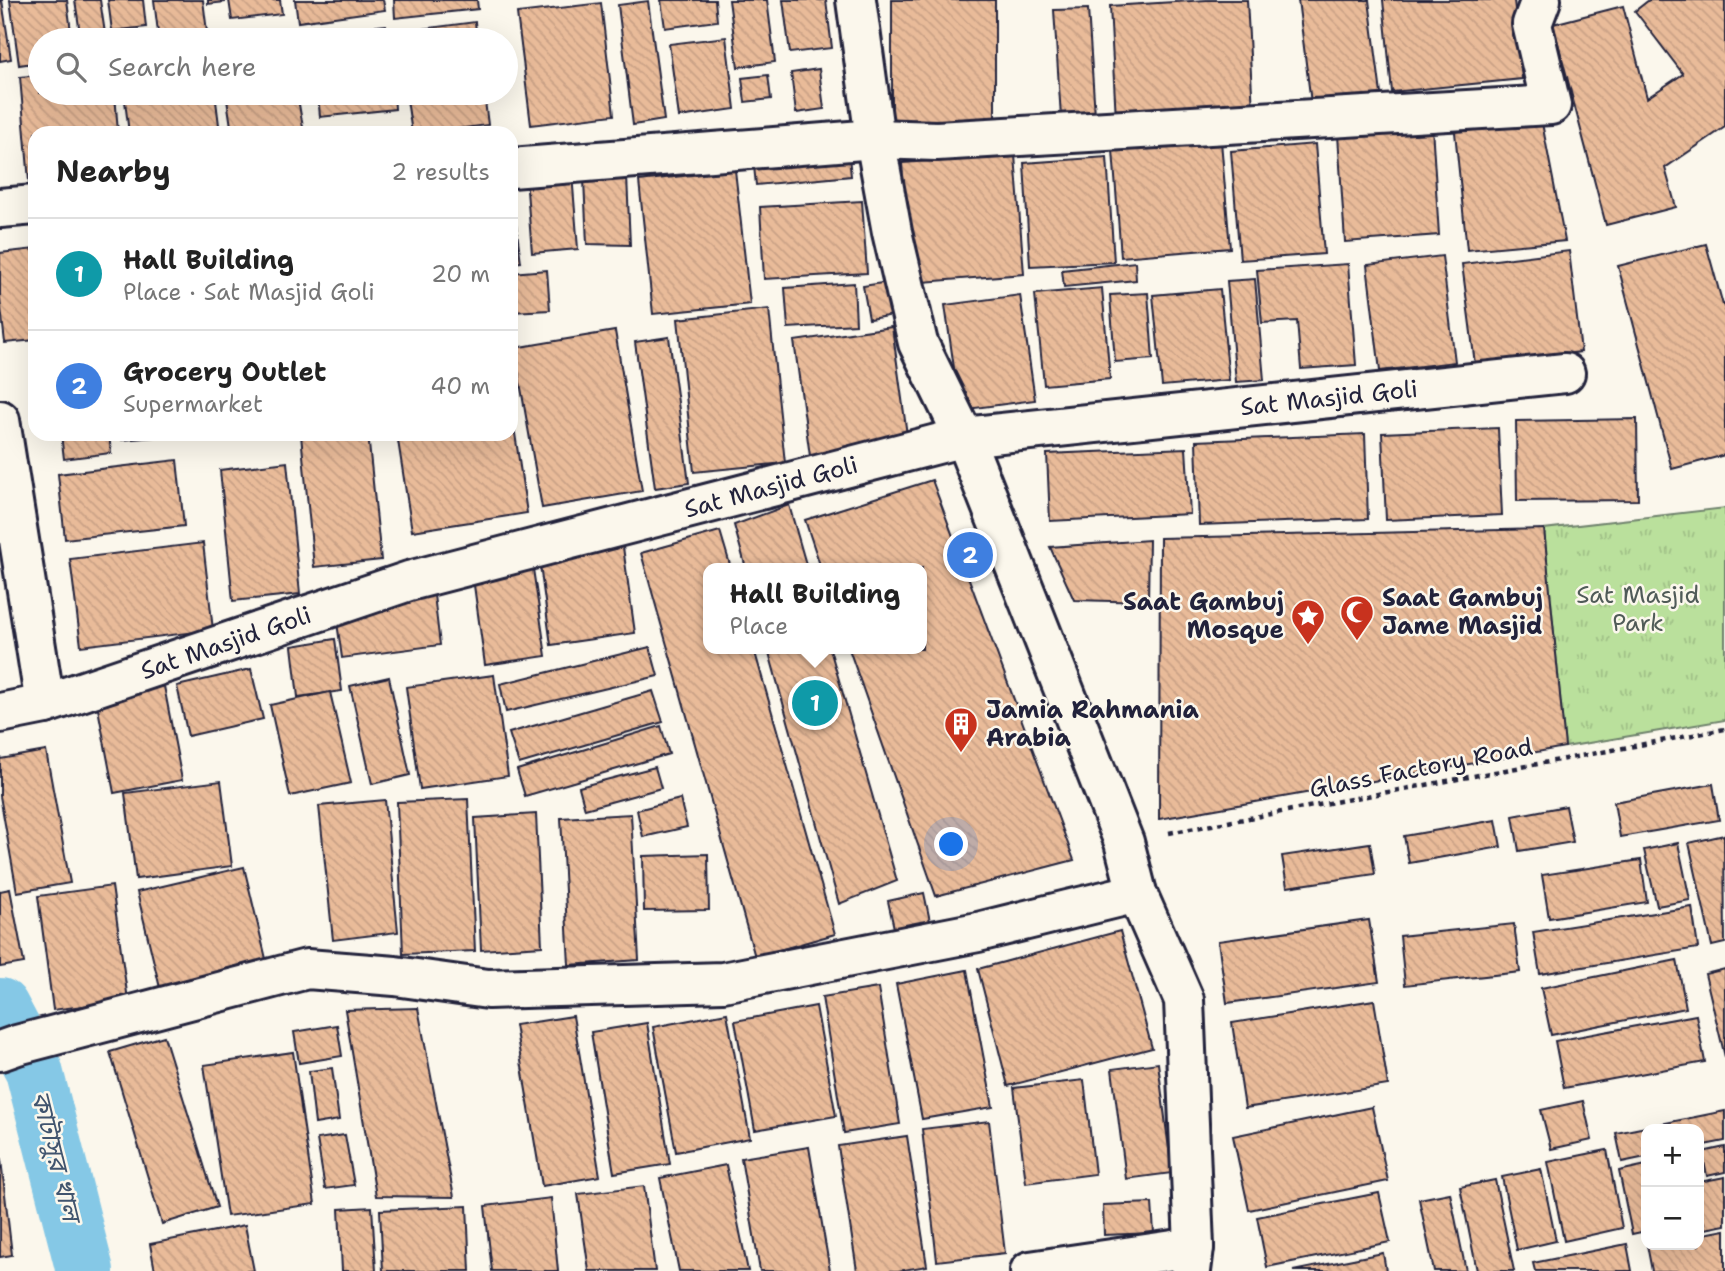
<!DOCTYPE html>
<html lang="en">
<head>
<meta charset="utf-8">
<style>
	body { margin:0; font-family:"Shantell Sans","Noto Sans Bengali",sans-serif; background:#f6f6f6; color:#222 }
	.controls { position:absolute; right:21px; bottom:21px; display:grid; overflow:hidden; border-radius:14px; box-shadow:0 7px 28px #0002 }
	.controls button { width:63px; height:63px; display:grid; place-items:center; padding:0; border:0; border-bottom:2px solid #e0e0e0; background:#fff; color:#222; font:35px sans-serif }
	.you { position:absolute; left:952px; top:845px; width:24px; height:24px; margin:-18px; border:5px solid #fff; border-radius:50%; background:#1a73e8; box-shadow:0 0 0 10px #1a73e833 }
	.badge { display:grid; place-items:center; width:46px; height:46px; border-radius:50%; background:#c8321e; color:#fff; font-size:23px; font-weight:700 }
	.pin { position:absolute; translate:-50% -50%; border:4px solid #fff; box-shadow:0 2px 7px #0006 }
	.popup { position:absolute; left:703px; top:563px; width:224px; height:91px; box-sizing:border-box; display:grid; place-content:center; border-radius:14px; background:#fff; filter:drop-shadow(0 2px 5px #0005); font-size:23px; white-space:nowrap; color:#767676 }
	.popup b { font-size:26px; color:#222 }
	.popup::after { content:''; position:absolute; left:50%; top:100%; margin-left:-14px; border:14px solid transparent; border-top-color:#fff }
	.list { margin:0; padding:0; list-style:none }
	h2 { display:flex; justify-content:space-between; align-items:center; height:91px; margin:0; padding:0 28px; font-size:30px }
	h2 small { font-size:23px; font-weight:400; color:#767676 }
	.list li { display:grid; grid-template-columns:46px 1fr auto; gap:21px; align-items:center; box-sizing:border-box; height:112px; padding:0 28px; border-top:2px solid #e0e0e0 }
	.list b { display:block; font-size:26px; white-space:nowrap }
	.list p { margin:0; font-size:23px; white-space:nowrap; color:#767676 }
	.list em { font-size:23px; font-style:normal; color:#767676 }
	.icon { flex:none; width:38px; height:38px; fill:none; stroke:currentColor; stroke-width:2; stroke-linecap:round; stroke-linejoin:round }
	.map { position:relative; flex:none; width:1725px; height:1271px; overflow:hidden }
	.search { position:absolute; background:#fff; box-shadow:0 7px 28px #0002; left:28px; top:28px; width:490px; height:77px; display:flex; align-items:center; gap:18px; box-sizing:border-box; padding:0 24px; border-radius:38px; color:#767676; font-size:26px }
	.panel { position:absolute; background:#fff; box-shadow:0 7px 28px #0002; left:28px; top:126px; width:490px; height:315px; border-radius:21px }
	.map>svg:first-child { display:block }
	.park { fill:url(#park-tufts); stroke:#6e816c; stroke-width:2 }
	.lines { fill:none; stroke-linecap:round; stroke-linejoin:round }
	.canal { stroke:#85c8e6; stroke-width:58 }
	.building { fill:url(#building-back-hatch); stroke:#22223b; stroke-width:2 }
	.street-casing { stroke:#22223b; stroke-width:44 }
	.path { stroke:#22223b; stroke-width:4.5; stroke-dasharray:5 5; stroke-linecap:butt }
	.street { stroke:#fbf7ec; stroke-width:38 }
	.labels { text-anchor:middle; stroke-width:5; stroke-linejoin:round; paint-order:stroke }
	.street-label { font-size:24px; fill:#22223b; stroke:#fbf7ec }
	.park-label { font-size:24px; fill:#505b58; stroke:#fbf7ec }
	.poi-label { font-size:24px; font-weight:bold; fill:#22223b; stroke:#fbf7ec; text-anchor:start }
	.water-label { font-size:26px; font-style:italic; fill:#40546e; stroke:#fbf7ec }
</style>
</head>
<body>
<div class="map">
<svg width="1725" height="1271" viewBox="0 0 1725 1271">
	<defs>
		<pattern id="park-tufts" width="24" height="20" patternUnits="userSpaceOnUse" patternTransform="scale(1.75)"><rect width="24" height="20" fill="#bae09c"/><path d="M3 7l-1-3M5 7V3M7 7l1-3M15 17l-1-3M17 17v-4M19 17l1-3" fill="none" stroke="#a0c087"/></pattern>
		<pattern id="building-back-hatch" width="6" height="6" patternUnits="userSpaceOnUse" patternTransform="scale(1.75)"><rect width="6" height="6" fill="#e9bb99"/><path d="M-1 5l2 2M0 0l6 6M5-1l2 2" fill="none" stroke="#c8a085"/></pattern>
	</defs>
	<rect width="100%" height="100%" fill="#fbf7ec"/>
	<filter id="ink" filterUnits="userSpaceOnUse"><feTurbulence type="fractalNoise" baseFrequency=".0143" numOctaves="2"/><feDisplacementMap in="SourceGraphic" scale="14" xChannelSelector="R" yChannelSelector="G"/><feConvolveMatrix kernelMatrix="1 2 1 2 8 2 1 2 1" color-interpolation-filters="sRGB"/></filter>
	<g filter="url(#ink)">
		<path class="park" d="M1725 508V720L1565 747 1544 529Z"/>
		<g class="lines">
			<path class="canal" d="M0 1007 34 1071 85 1271"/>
		</g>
		<g class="building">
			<path d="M0 0H2L11 59 0 61Z"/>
			<path d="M10 0H67L72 40H40V62L19 65Z"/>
			<path d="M75 0H100L106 40H81Z"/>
			<path d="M108 0H143L146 27 112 31Z"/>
			<path d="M154 0H203L208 40H159Z"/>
			<path d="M208 0H225V2L208 4Z"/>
			<path d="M229 0H280L282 14 232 20Z"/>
			<path d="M295 0H383L385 10 298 22Z"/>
			<path d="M394 0H477L478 9 395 18Z"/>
			<path d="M661 0H715L717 21 665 28Z"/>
			<path d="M729 0H767L775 62 738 67Z"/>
			<path d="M783 0H826L832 48 790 53Z"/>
			<rect x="892" y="0" width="103" height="125"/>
			<path d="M1207 0H1247L1253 111 1116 119 1110 6Z"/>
			<path d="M1298 0H1369L1381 94 1311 103Z"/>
			<path d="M1383 0H1514L1522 79 1392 92Z"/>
			<path d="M1649 0H1725V127L1665 168 1676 207 1606 225 1553 24 1623 6 1647 98 1683 74 1635 11Z"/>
			<path d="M648 1 664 120 633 125 618 5Z"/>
			<path d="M601 3 614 115 531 125 517 13Z"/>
			<path d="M1088 9 1095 115 1061 117 1054 10Z"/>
			<path d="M475 22 477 40H399L398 32Z"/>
			<path d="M386 25 388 40H312L311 33Z"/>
			<path d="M726 37 735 109 679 117 669 44Z"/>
			<path d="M819 69 824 109 796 113 791 73Z"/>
			<path d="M40 75V93H115L118 133H35V192L30 193 20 77Z"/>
			<path d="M768 75 771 99 745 102 742 78Z"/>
			<path d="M124 93H215L220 133H129Z"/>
			<path d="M226 93H297L304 133H232Z"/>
			<path d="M318 93H394L395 109 320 117Z"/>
			<path d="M406 93H484L488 125 425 133H412Z"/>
			<path d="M1542 123 1565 241 1467 250 1455 132Z"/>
			<path d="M1432 127 1439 235 1345 242 1338 135Z"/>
			<path d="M1221 141 1230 248 1121 257 1113 150Z"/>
			<path d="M1315 144 1324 254 1240 260 1231 151Z"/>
			<path d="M848 147 851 176 756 185 753 157Z"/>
			<path d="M1015 155 1024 274 910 283 902 163Z"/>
			<path d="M1107 157 1114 262 1030 266 1024 163Z"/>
			<path d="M735 170 750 304 653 314 639 181Z"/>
			<path d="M572 174 578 249 532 253 526 178Z"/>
			<path d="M627 176 630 245 587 244 584 180Z"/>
			<path d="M511 187 521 262 511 263Z"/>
			<path d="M862 201 867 273 764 279 760 207Z"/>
			<path d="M1706 244 1723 305 1725 304V455L1672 469 1618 266Z"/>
			<path d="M35 249V340L5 343 0 299V253Z"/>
			<path d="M1569 251 1581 352 1475 364 1462 264Z"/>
			<path d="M1442 256 1455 362 1380 371 1367 265Z"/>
			<path d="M1135 262 1136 280 1064 287 1062 270Z"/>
			<path d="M1348 264 1356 365 1301 369 1297 321 1262 323 1257 270Z"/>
			<path d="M547 270 550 310 511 312V273Z"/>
			<path d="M1255 279 1264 380 1236 382 1227 281Z"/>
			<path d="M895 281 900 314 869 319 863 286Z"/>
			<path d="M854 283 856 324 788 328 785 288Z"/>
			<path d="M1102 288 1110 379 1044 385 1035 294Z"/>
			<path d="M1220 289 1229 380 1162 386 1153 295Z"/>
			<path d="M1148 293 1153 359 1115 362 1110 295Z"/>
			<path d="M1020 295 1035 400 960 410 945 305Z"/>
			<path d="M769 309 785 463 694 472 678 319Z"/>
			<path d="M892 327 908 442 810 456 794 341Z"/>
			<path d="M615 331 642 491 542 508 514 348Z"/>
			<path d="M669 337 689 483 655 488 635 342Z"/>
			<path d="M511 407 527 513 412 531 397 434H511Z"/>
			<path d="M1637 419 1638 500 1517 501 1516 421Z"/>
			<path d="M1498 428 1502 515 1386 520 1382 433Z"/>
			<path d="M61 434H109L111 453 64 459Z"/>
			<path d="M122 434H189L122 440Z"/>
			<path d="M312 434H368L381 560 314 567 301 435Z"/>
			<path d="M1365 434 1368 519 1199 525 1196 441Z"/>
			<path d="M1186 448 1190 514 1050 521 1047 454Z"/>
			<path d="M177 460 184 526 65 539 58 474Z"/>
			<path d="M287 462 300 594 233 601 220 470Z"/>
			<path d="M932 480 1074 860 936 896 849 649H922V568H821L805 520Z"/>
			<path d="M789 505 807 568H746L734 525Z"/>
			<path d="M1544 529 1565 747 1159 819 1160 538Z"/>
			<path d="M720 531 731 568H708V649H754L835 934 755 957 641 553Z"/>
			<path d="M1149 540 1148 602 1074 600 1050 547Z"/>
			<path d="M203 543 213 630 81 646 70 559Z"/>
			<path d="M623 547 635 633 551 645 539 558Z"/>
			<path d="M533 569 546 656 485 665 473 578Z"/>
			<path d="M434 595 440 645 342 658 335 608Z"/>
			<path d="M335 639 342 691 298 697 292 646Z"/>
			<path d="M650 647 658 676 506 712 500 684Z"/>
			<path d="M768 649H830L897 881 839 904Z"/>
			<path d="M251 669 263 719 188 736 177 686Z"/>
			<path d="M494 675 508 776 420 789 406 687Z"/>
			<path d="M389 677 410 775 372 784 350 686Z"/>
			<path d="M164 686 182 780 114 793 96 698Z"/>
			<path d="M653 691 663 722 519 764 509 733Z"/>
			<path d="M330 692 351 783 290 796 270 705Z"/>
			<path d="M661 726 669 754 525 796 517 770Z"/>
			<path d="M46 751 70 883 17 892 0 796V759Z"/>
			<path d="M655 767 661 788 585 809 579 787Z"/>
			<path d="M221 781 232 866 136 879 125 793Z"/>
			<path d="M1713 784 1719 820 1620 837 1614 802Z"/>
			<path d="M468 799 475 951 403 954 397 802Z"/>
			<path d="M680 799 687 827 643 837 637 810Z"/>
			<path d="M385 800 398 932 333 940 319 806Z"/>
			<path d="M1566 806 1573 842 1519 851 1513 816Z"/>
			<path d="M536 814 542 946 481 950 475 818Z"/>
			<path d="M631 814 639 960 569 965 561 818Z"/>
			<path d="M1496 820 1501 847 1409 863 1404 836Z"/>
			<path d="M1724 835 1725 943 1712 946 1689 843Z"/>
			<path d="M1370 843 1375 874 1287 887 1282 856Z"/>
			<path d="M1678 843 1690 900 1657 906 1644 850Z"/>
			<path d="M708 854 709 910 644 911 643 856Z"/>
			<path d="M1641 860 1647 902 1549 918 1542 875Z"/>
			<path d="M244 867 267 963 160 988 137 892Z"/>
			<path d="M112 886 128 1000 53 1010 38 896Z"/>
			<path d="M10 889 24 963 0 967V891Z"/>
			<path d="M924 893 930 921 894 928 888 901Z"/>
			<path d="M1692 907 1698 948 1540 974 1533 932Z"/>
			<path d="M1369 920 1379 982 1227 1003 1218 941Z"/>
			<path d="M1514 924 1520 972 1405 985 1400 936Z"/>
			<path d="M1120 931 1152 1048 1008 1086 978 969Z"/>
			<path d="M1677 960 1686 1008 1551 1035 1541 988Z"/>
			<path d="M1725 969V1057L1705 974Z"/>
			<path d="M967 970 993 1107 922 1119 896 984Z"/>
			<path d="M878 988 900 1124 844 1133 822 997Z"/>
			<path d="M1374 1000 1388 1085 1245 1108 1232 1023Z"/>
			<path d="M816 1006 836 1116 755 1130 735 1021Z"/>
			<path d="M418 1008 454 1197 376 1196 345 1010Z"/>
			<path d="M727 1013 750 1138 676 1152 653 1027Z"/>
			<path d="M1696 1015 1705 1062 1564 1088 1555 1041Z"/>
			<path d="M573 1016 600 1176 542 1186 515 1025Z"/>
			<path d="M647 1023 670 1164 614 1173 591 1032Z"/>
			<path d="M337 1025 342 1056 299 1063 294 1032Z"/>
			<path d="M164 1036 217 1207 162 1224 110 1052Z"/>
			<path d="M293 1052 315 1204 227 1216 204 1065Z"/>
			<path d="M1158 1063 1172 1173 1126 1179 1112 1069Z"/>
			<path d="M332 1068 339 1120 315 1124 309 1071Z"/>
			<path d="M1084 1080 1095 1174 1026 1183 1014 1088Z"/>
			<path d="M1583 1101 1592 1140 1551 1149 1541 1110Z"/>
			<path d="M1372 1107 1388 1181 1249 1210 1233 1136Z"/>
			<path d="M1725 1111V1141L1699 1146V1129H1646V1157L1622 1162 1616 1133Z"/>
			<path d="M989 1121 1005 1253 937 1261 922 1129Z"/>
			<path d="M345 1135 354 1185 325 1189 317 1139Z"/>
			<path d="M907 1136 927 1266 898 1271H857L838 1146Z"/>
			<path d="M809 1147 830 1271H760L741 1158Z"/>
			<path d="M1725 1147V1172L1707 1176 1702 1152Z"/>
			<path d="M1607 1150 1622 1228 1564 1241 1548 1162Z"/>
			<path d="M0 1151 12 1255 0 1257Z"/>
			<path d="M726 1165 748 1271H679L660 1178Z"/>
			<path d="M1646 1165V1231L1632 1234 1619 1171Z"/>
			<path d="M1541 1169 1556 1241 1517 1250 1502 1177Z"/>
			<path d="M1725 1177V1225L1705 1229 1699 1200V1182Z"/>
			<path d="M1495 1180 1514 1271H1477L1460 1187Z"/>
			<path d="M644 1186 655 1271H589L578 1194Z"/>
			<path d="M1379 1193 1390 1242 1267 1267 1257 1217Z"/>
			<path d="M1450 1193 1466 1271H1434L1419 1199Z"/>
			<path d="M551 1198 558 1271H492L485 1206Z"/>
			<path d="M1152 1203 1154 1233 1104 1235 1103 1205Z"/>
			<path d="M467 1206 470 1271H383L380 1210Z"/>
			<path d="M372 1207 376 1271H342L339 1209Z"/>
			<path d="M245 1225 254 1271H155L150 1244Z"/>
			<path d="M1725 1230V1271H1652L1647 1245H1699V1235Z"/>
			<path d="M1627 1244 1632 1271H1535L1533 1263Z"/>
			<path d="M1383 1253 1386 1271H1293Z"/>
		</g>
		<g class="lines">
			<g class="street-casing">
				<g id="street">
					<path d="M856 0 875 139 892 232 918 343 964 437 1124 842 1137 893 1184 1000 1194 1247 1191 1271"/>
					<path d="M511 168 875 139 937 141 1551 105 1532 24 1541 0"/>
					<path d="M0 208 35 205"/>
					<path d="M0 420 45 704"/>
					<path d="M0 713 45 704 409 581 964 437 1565 373"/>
					<path d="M0 1051 17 1045 307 969 395 976 488 989 723 982 978 932 1137 893"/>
					<path d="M1030 1271 1194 1247"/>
				</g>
			</g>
			<path class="path" d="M1169 833 1725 729"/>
			<use href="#street" class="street"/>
		</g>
	</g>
	<defs>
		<g id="mosque-pin" transform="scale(1.75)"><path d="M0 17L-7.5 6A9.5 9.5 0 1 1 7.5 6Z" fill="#c8321e" stroke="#fbf7ec"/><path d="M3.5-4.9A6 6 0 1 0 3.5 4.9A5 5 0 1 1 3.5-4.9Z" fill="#fff"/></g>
		<g id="sight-pin" transform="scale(1.75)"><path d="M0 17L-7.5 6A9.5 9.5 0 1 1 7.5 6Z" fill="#c8321e" stroke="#fbf7ec"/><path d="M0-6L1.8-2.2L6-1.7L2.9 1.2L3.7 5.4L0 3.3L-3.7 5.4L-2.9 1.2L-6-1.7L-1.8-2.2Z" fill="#fff"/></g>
		<g id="building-pin" transform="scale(1.75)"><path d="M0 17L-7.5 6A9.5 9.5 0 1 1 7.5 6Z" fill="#c8321e" stroke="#fbf7ec"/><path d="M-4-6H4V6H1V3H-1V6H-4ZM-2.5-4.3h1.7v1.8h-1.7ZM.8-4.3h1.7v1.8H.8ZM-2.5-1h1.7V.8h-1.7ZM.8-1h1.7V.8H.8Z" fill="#fff"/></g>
	</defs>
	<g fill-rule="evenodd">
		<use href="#mosque-pin" x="1357" y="612"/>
		<use href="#sight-pin" x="1308" y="616"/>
		<use href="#building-pin" x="961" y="724"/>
	</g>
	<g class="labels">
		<g class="street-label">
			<text transform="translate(1329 398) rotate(-6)" y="8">Sat Masjid Goli</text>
			<text transform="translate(771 487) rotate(-15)" y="8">Sat Masjid Goli</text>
			<text transform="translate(226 643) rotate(-19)" y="8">Sat Masjid Goli</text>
			<text transform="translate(1421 768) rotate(-11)" y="8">Glass Factory Road</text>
		</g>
		<g class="park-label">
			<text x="1638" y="603">Sat Masjid<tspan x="1638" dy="28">Park</tspan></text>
		</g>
		<g class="poi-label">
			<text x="1382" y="606">Saat Gambuj<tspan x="1382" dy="28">Jame Masjid</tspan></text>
			<text x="1284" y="610" text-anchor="end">Saat Gambuj<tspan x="1284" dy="28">Mosque</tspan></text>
			<text x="986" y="718">Jamia Rahmania<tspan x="986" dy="28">Arabia</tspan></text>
		</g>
		<g class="water-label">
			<text transform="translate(56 1156) rotate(76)" y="9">কাটাসুর খাল</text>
		</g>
	</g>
</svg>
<div class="controls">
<button>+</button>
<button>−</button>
</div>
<div class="you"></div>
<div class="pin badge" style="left:815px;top:703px;background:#0f9aa8">1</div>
<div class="popup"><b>Hall Building</b>Place</div>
<div class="pin badge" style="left:970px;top:555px;background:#3f7fe0">2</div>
<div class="search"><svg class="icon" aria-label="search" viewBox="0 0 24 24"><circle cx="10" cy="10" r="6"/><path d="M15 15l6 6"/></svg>Search here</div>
<section class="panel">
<h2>Nearby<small>2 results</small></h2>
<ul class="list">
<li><span class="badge" style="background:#0f9aa8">1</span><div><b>Hall Building</b><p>Place · Sat Masjid Goli</p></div><em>20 m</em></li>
<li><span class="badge" style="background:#3f7fe0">2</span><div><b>Grocery Outlet</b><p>Supermarket</p></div><em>40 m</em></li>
</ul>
</section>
</div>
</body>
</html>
